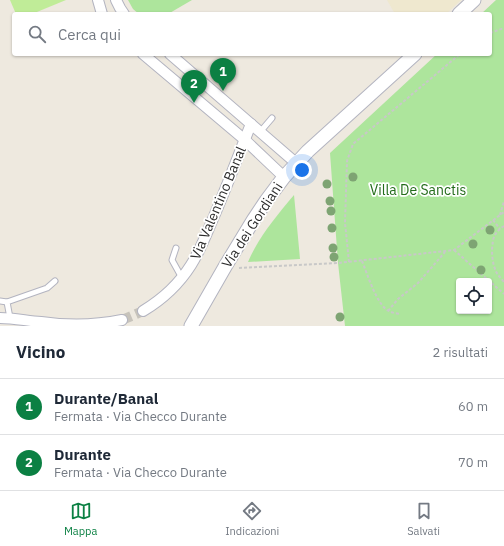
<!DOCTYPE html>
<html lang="it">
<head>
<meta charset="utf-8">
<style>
	body { margin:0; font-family:"IBM Plex Sans",sans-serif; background:#f2f2f3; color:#1f2937 }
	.controls { position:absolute; right:12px; bottom:12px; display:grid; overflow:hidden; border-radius:4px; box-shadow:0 1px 3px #0004 }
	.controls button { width:36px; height:36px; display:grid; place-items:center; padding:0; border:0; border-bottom:1px solid #e0e1e3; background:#fff; color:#1f2937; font:20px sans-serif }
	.you { position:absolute; left:302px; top:170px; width:14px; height:14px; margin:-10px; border:3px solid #fff; border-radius:50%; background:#1a73e8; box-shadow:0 0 0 6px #1a73e833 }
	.badge { display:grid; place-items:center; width:26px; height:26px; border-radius:50%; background:#0b8043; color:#fff; font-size:13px; font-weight:700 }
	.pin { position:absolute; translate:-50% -33px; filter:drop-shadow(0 1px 2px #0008) }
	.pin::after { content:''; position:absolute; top:21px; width:14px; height:12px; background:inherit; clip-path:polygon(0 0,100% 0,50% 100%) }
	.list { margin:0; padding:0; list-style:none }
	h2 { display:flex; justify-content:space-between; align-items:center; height:52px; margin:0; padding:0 16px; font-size:17px }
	h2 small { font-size:13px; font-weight:400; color:#747a83 }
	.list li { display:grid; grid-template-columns:26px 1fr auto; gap:12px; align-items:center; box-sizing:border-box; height:56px; padding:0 16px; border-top:1px solid #e0e1e3 }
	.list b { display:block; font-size:15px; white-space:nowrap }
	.list p { margin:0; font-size:13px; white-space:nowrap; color:#747a83 }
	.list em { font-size:13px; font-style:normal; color:#747a83 }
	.icon { flex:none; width:22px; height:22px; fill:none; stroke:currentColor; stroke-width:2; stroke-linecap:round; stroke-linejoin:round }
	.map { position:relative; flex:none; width:504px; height:326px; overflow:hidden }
	.search { position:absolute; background:#fff; box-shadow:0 1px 3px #0004; left:12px; right:12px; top:12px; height:44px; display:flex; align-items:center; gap:10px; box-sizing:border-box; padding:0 14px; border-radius:4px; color:#747a83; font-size:15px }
	.sheet { height:164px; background:#fff }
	nav { display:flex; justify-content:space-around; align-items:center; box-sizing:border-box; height:56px; border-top:1px solid #e0e1e3; background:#fff; font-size:11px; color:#747a83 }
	nav a { display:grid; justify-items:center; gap:2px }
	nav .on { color:#0b8043 }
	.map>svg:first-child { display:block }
	.education { fill:#efe8cf }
	.green { fill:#ade59c; fill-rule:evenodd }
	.pitch { fill:#c0ec98 }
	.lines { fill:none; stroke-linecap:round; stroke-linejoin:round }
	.minor-tunnel { stroke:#c7c3bb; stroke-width:10; stroke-dasharray:10 5; stroke-linecap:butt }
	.service-casing { stroke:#b3b4c0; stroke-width:7 }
	.minor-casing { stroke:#b3b4c0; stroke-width:12 }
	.tertiary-casing { stroke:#b3b4c0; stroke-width:15 }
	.path { stroke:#c8c8c8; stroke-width:2; stroke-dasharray:3 2; stroke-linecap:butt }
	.service { stroke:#fff; stroke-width:5 }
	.minor { stroke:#fff; stroke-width:10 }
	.tertiary { stroke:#fff; stroke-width:13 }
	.tree { fill:#7ea473 }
	.labels { text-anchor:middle; stroke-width:3.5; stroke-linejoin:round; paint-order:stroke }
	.park-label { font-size:14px; fill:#236c1a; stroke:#fff }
	.street-label { font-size:14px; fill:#2d2d2d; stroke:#fff }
</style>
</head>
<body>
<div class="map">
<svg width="504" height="326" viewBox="0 0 504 326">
	<rect width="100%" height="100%" fill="#eee9df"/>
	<path class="education" d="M387 0H461L446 14H395Z"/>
	<g class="green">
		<path d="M128 0H192L168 14H139L133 9Z"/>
		<path d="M496 0H504V326H345L338 263 330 153 437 54H490V14H481ZM459 281H489V311H459Z"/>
		<path d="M294 195 300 259 248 262C258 238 277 215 294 195Z"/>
	</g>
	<path class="pitch" d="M10 0H66L32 14H16Z"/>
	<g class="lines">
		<path class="minor-tunnel" d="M122 320 143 311"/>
		<g class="service-casing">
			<g id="service">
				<path d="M260 132 272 118"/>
				<path d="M176 248 172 260 182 278"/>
				<path d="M0 301 7 302"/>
				<path d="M10 318 7 302 47 288 55 281"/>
			</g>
		</g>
		<g class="minor-casing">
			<g id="minor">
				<path d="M98 0 102 14"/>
				<path d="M116 0 120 8 124 14"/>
				<path d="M143 54 245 140 284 177"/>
				<path d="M170 54 296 163"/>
				<path d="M143 311C163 299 179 284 191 265 200 251 206 235 212 221 226 189 238 156 251 124"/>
				<path d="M0 318C14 318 27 321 41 322 69 326 93 326 122 320"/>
			</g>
		</g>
		<g class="tertiary-casing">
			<g id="tertiary">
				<path d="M459 14 474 0"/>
				<path d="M191 326 226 265 254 219 266 201 284 177 308 151 415 54"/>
			</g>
		</g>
		<g class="path">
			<path d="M490 33 504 28"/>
			<path d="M500 215 504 201"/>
			<path d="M493 220 500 229"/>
			<path d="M504 226C499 229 494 234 493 241 491 251 492 266 498 275 500 277 502 280 504 282"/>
			<path d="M454 250 504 294"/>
			<path d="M362 261C367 273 377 306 389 311 392 313 396 313 399 314"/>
			<path d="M349 262 345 223 347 161 353 144 460 54"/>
			<path d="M239 268 338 263 454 250 504 212"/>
			<path d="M388 311 398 299 418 283 445 252"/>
		</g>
		<use href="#service" class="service"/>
		<use href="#minor" class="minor"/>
		<use href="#tertiary" class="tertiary"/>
	</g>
	<g class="tree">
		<circle cx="353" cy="177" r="4.5"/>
		<circle cx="327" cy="184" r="4.5"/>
		<circle cx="330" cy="201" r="4.5"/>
		<circle cx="331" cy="211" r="4.5"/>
		<circle cx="332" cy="228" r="4.5"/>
		<circle cx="490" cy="230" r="4.5"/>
		<circle cx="473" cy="244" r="4.5"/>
		<circle cx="333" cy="248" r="4.5"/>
		<circle cx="334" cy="257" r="4.5"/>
		<circle cx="481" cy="270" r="4.5"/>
		<circle cx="340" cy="317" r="4.5"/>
	</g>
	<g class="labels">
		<g class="park-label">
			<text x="418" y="195">Villa De Sanctis</text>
		</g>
		<g class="street-label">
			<text transform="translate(218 203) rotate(-67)" y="5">Via Valentino Banal</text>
			<text transform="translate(252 225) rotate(-57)" y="5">Via dei Gordiani</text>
		</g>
	</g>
</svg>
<div class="controls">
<button><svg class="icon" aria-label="locate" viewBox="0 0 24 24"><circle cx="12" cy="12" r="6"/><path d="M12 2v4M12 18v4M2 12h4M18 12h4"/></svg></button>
</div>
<div class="you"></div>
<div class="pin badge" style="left:223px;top:91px">1</div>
<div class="pin badge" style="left:194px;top:103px">2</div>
<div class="search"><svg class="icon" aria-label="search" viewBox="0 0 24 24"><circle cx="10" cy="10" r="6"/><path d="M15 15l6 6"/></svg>Cerca qui</div>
</div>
<section class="sheet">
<h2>Vicino<small>2 risultati</small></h2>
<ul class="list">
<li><span class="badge">1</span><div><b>Durante/Banal</b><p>Fermata · Via Checco Durante</p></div><em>60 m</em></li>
<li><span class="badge">2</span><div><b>Durante</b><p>Fermata · Via Checco Durante</p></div><em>70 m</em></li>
</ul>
</section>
<nav>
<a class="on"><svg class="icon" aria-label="map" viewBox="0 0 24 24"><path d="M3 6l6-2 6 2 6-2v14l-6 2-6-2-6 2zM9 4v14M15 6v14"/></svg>Mappa</a>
<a><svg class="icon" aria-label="directions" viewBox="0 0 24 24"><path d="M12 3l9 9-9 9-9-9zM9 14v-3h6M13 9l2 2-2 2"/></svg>Indicazioni</a>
<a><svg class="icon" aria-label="saved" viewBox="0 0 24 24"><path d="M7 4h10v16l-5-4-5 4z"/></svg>Salvati</a>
</nav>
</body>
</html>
